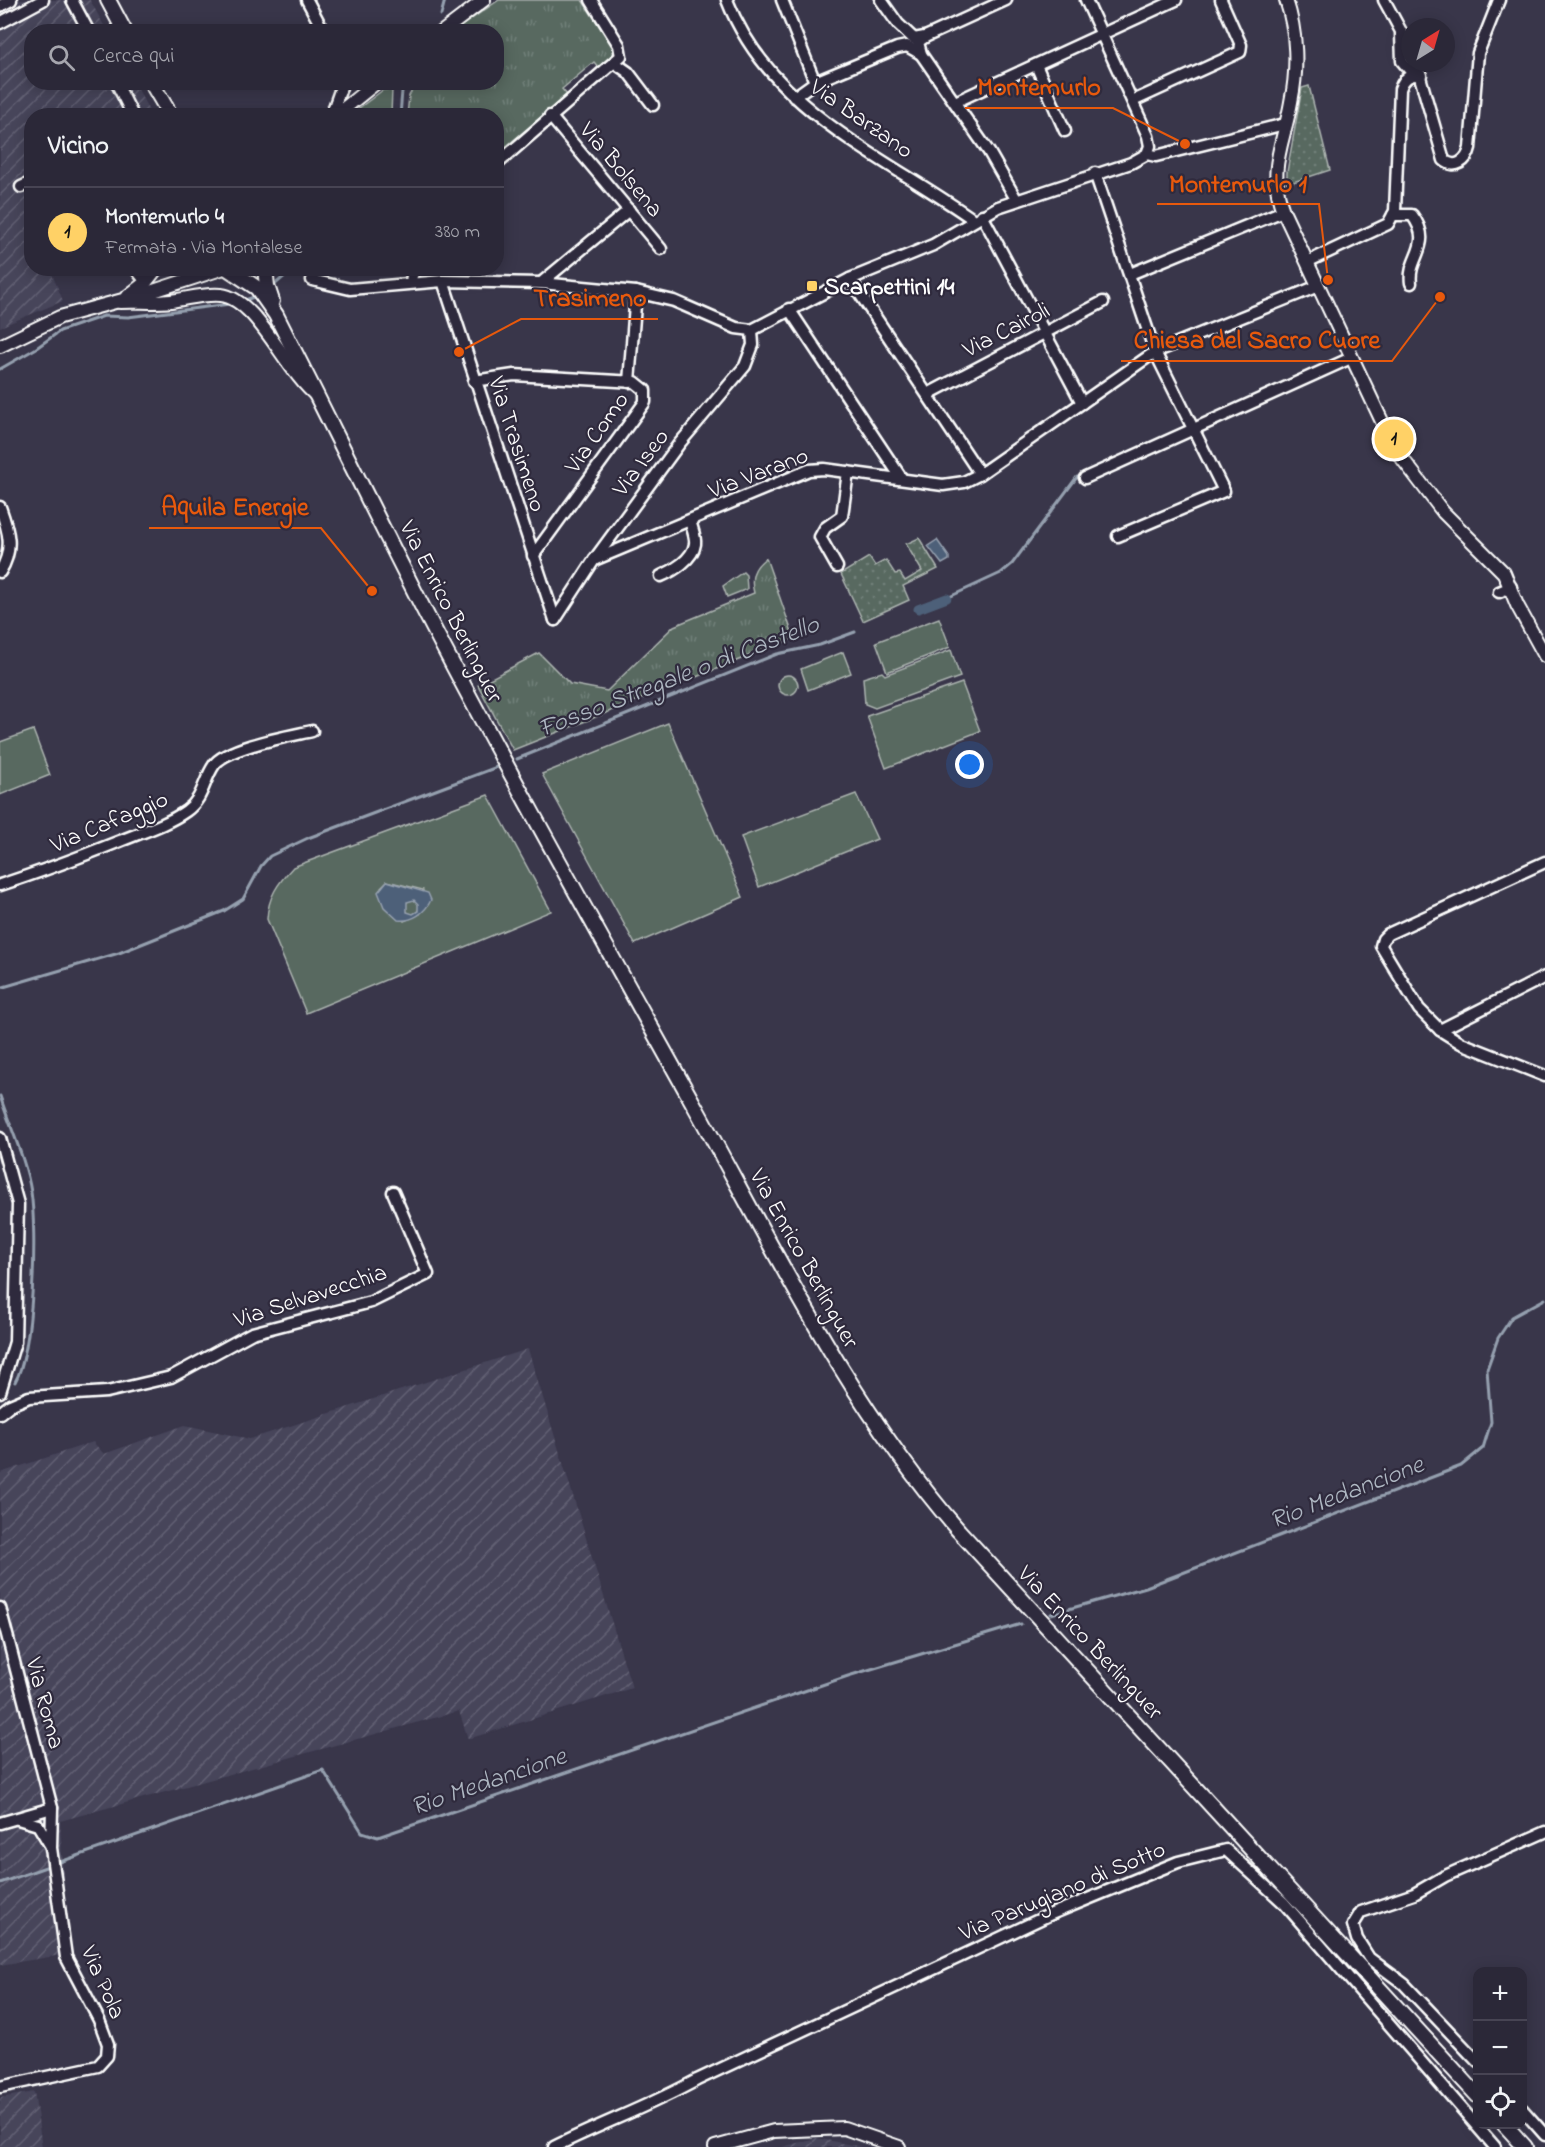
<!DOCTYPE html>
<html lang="it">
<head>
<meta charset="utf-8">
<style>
	body { margin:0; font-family:"Indie Flower",sans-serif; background:#373443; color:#f1f3f6 }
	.controls { position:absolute; right:18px; bottom:18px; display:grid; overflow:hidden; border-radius:12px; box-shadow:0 3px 15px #0003 }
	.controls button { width:54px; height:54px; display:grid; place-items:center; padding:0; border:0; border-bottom:2px solid #474453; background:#2b2838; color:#f1f3f6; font:30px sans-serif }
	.compass { position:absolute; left:1401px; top:18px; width:54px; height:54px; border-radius:50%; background:#2b2838; box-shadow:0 3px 15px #0003; rotate:37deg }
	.you { position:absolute; left:970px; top:765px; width:21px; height:21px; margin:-15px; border:4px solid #fff; border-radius:50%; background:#1a73e8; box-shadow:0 0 0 9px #1a73e833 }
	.badge { display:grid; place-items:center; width:39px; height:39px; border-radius:50%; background:#ffd166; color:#111; font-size:20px; font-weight:700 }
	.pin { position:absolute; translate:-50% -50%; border:3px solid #fff; box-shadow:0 2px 6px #0006 }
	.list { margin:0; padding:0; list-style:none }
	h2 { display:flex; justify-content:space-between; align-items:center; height:78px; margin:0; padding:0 24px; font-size:26px }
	h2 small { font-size:20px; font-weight:400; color:#a6a6ae }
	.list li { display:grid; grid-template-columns:39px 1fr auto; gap:18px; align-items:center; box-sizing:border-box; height:90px; padding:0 24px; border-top:2px solid #474453 }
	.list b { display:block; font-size:22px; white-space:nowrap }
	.list p { margin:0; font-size:20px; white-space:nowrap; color:#a6a6ae }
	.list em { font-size:20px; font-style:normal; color:#a6a6ae }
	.icon { flex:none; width:33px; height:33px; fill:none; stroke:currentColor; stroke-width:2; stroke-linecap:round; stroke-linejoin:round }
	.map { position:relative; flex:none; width:1545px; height:2147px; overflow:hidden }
	.search { position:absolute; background:#2b2838; box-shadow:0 3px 15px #0003; left:24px; top:24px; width:480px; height:66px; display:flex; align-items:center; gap:15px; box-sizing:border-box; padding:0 21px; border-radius:24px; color:#a6a6ae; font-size:22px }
	.panel { position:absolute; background:#2b2838; box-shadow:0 3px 15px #0003; left:24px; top:108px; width:480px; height:168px; border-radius:24px }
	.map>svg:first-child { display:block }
	.industrial { fill:url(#industrial-furrows) }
	.grass { fill:#586961; stroke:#acb4b0; stroke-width:1.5; fill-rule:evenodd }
	.park { fill:url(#park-tufts); stroke:#acb4b0; stroke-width:1.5 }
	.garden { fill:url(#garden-dots); stroke:#acb4b0; stroke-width:1.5 }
	.water { fill:#4e6179; stroke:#95a0af; stroke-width:1.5; fill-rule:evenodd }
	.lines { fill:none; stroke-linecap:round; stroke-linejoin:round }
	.stream { stroke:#95a0af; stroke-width:3 }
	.canal { stroke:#4e6179; stroke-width:9 }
	.minor-casing { stroke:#fff; stroke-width:15 }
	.tertiary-casing { stroke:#fff; stroke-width:16 }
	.secondary-casing { stroke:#fff; stroke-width:18 }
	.minor { stroke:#2f2a3d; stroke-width:10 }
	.tertiary { stroke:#2f2a3d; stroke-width:12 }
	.secondary { stroke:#2f2a3d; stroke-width:14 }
	.poi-dot { fill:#ffd166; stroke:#2f2a3d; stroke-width:2 }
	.labels { text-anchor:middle; stroke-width:4.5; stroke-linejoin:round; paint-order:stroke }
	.street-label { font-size:24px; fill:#fff; stroke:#2f2a3d }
	.poi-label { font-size:24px; font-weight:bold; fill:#fff; stroke:#2f2a3d; text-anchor:start }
	.water-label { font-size:26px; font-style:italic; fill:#afb8c3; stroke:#2f2a3d }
	.leader { fill:none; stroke:#e8590c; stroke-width:2 }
	.callout-dot { fill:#e8590c; stroke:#2f2a3d; stroke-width:2 }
	.callout-label { font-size:26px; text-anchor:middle; font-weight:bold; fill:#e8590c; stroke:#2f2a3d; stroke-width:4.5; stroke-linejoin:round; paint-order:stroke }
</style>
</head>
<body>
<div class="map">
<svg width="1545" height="2147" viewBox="0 0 1545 2147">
	<defs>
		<pattern id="industrial-furrows" width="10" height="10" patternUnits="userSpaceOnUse" patternTransform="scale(1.5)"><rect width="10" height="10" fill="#46445a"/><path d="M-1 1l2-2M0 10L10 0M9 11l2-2" fill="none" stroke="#626073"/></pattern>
		<pattern id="park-tufts" width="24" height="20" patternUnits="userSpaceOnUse" patternTransform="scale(1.5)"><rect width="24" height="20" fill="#586961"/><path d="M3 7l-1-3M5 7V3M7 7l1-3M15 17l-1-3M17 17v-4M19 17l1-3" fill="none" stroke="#718079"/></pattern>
		<pattern id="garden-dots" width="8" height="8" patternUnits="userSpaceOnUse" patternTransform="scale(1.5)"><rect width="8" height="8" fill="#586961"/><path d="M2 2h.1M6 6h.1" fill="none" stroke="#718079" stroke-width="1.8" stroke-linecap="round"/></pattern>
	</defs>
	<rect width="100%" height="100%" fill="#39364a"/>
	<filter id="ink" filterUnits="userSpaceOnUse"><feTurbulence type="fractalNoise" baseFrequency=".0167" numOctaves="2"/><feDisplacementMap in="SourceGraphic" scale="12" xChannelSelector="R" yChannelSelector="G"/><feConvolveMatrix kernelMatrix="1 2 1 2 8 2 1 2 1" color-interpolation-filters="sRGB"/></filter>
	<g filter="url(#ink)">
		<g class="industrial">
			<path d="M0 0H90L107 31 32 32V82L135 83 151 115 32 116V268L50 269 63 301 0 327Z"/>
			<path d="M528 1349 632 1688 468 1739 459 1711 60 1821 68 1954 0 1965V1473L93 1442 104 1454 185 1425 250 1439Z"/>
			<path d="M34 2092 42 2147H0V2098Z"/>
			<path d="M816 2138 862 2147H782Z"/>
		</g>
		<g class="grass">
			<path d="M392 89 391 115H350L383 90Z"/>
			<path d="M939 618 950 647 887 672 876 642Z"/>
			<path d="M951 650 960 677 875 708 865 704 863 678 882 672 885 675Z"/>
			<path d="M843 652 851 673 808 690 801 669Z"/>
			<circle cx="788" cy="685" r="10"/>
			<path d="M962 683 980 731 886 768 867 716Z"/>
			<path d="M668 723 743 897 635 944 542 774Z"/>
			<path d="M33 730 50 775 0 795V742Z"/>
			<path d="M856 794 877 839 759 887 741 837Z"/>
			<path d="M488 795 551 911 306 1013 267 919C268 897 278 883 293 867ZM387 881 423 890 420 914 404 921 381 887Z"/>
			<circle cx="412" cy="907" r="7"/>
		</g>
		<g class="park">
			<path d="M499 0H582L614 48 615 53 600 69 594 62 562 89 567 95 497 154 496 116H407L409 96 416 83 496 82V32L454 31Z"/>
			<path d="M766 558 794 638 513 750 478 685 539 653 570 684 607 691 674 626 754 593C750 578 753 567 766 558Z"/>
			<path d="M743 572 746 575 747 589 727 597 723 586Z"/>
		</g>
		<g class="garden">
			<path d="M1309 86 1330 170 1287 184V172L1302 88Z"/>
			<path d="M919 538 938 569 903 586 909 600 863 621 841 574 869 557 875 566 886 560 895 574 900 573 905 581 922 571 906 544Z"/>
		</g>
		<g class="water">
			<path d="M937 540 949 557V560L942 564 928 546Z"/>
			<path d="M387 881 428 893 431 900C425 913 412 922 398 920L384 907 378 892ZM414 900 418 904V911L413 914 407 912V902Z"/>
		</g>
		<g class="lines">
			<g class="stream">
				<path d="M441 15 445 0"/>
				<path d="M400 116 402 91 409 82"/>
				<path d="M272 287 294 268"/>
				<path d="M245 300 254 297"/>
				<path d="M0 369 35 349 60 331 104 316 128 317 230 304"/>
				<path d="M947 598 1001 573 1012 564 1077 477"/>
				<path d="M517 759 777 654 820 645 855 632"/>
				<path d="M0 988 119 953 224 911 243 899 261 866 270 856 308 838 497 767"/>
				<path d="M0 1096C10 1127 26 1160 31 1192 37 1231 34 1349 15 1382"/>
				<path d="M1051 1614 1146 1587 1461 1466 1483 1448 1491 1422 1487 1369 1498 1338 1512 1317 1545 1299"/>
				<path d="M0 1883 323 1770 362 1832 378 1837 848 1676 1021 1624"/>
			</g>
			<path class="canal" d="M918 609 947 598"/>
			<g class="minor-casing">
				<g id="minor">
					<path d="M72 0 89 32"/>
					<path d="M307 0 324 32"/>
					<path d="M727 0C770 111 884 156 974 220"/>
					<path d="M782 0 815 82"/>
					<path d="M881 0 898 24 914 39 925 37 1006 0"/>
					<path d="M1086 0 1148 136 1150 146 1147 154"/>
					<path d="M1384 0 1410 48"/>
					<path d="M0 6 11 0"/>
					<path d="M0 23 43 0"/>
					<path d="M1401 34 1402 61 1414 75"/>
					<path d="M925 37 918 42 921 54 989 152 1016 199"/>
					<path d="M615 63 628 72 653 105"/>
					<path d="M1416 63 1444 160C1455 170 1467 161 1470 148L1478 53 1499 0"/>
					<path d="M1036 65 1065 131"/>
					<path d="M116 82 133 116"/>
					<path d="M794 97 815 82 897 48 907 46 921 54"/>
					<path d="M1133 101 1240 52 1241 45 1221 0"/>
					<path d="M955 102 1176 0"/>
					<path d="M331 116 343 82"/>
					<path d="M550 116 661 249"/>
					<path d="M496 165 621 56 619 45 591 0"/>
					<path d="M1095 173 1155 352 1224 491 1118 536"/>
					<path d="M21 187 32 182"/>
					<path d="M982 215 1082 403"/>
					<path d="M1393 215H1412C1435 245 1407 257 1411 283"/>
					<path d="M1307 262 1388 224 1395 211 1400 89C1404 78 1409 74 1421 75"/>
					<path d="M135 268 146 282"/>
					<path d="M1130 274 1283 211"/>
					<path d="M850 279 980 474"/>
					<path d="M312 280 350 289 443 281 541 283 636 292 674 301 736 328 752 330 850 279 933 245 998 207 1131 163 1147 154 1156 156 1285 124"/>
					<path d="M443 281 555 620"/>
					<path d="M411 283 412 275 417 268"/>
					<path d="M541 283 629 210"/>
					<path d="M789 309 902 479"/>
					<path d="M474 381 514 375 635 382 645 390V402L533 556"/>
					<path d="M629 382 636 292"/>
					<path d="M928 394 1103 302"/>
					<path d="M1085 478 1351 358"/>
					<path d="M0 507C9 532 14 549 0 572"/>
					<path d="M594 560 809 470 824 469 943 485 964 482 980 474 1155 352 1318 286"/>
					<path d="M837 567 820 537 825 528 842 516 848 472"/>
					<path d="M661 576C673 571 693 559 695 544 696 537 692 528 690 521"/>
					<path d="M1499 592 1511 587"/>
					<path d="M555 620 594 560 679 444 745 366 753 345 752 330"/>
					<path d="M1545 862 1388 934 1383 939 1381 946 1419 1009 1440 1030 1461 1043 1545 1076"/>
					<path d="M0 885C41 872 80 857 120 841 142 832 166 825 186 811 204 798 203 781 214 765 226 747 290 736 312 731"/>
					<path d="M1440 1030 1545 977"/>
					<path d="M0 1138 18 1204 15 1342 0 1392"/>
					<path d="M0 1413 10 1405 29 1397 107 1392 171 1377 252 1333 371 1302 428 1274 393 1192"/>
					<path d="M0 1608 52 1808 51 1848 66 1957 99 2020 108 2044 107 2056 98 2066 0 2087"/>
					<path d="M18 1819 38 1825 50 1845"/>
					<path d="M0 1823 52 1808"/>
					<path d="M1478 2062 1404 1984 1369 1958 1357 1939 1353 1925 1361 1912 1414 1894 1445 1876 1545 1832"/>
					<path d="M1522 2109 1545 2135"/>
					<path d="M554 2147C602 2123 650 2106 697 2080L1049 1915 1178 1862 1226 1850 1284 1903 1495 2147"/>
				</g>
			</g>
			<g class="tertiary-casing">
				<g id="tertiary">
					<path d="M1286 0C1297 32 1298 69 1291 102 1284 143 1267 169 1283 211L1395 449 1443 512 1504 573 1517 605 1545 656"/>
					<path d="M442 32 484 0"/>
					<path d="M335 116 377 82"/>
					<path d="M128 296 146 282 157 268"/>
					<path d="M120 302C136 301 154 303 171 301 187 299 205 293 221 295 257 299 286 372 317 396"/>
					<path d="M0 346 60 317 141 295 221 269"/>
					<path d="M715 2147 774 2131 844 2128 899 2147"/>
				</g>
			</g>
			<g class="secondary-casing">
				<g id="secondary">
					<path d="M108 0 125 32"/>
					<path d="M151 82 171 116"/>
					<path d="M227 268 257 288 276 315C326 413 374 512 424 610 510 776 602 939 693 1103 774 1249 848 1404 959 1531L1478 2096"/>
					<path d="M265 268 267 286 272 301"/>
					<path d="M1504 2124 1525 2147"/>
				</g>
			</g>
			<use href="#minor" class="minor"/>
			<use href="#tertiary" class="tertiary"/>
			<use href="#secondary" class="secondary"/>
		</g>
	</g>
	<rect class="poi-dot" x="806" y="280" width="12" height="12" rx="3"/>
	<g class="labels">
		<g class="street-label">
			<text transform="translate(862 118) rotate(35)" y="8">Via Barzano</text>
			<text transform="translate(622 169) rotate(50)" y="8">Via Bolsena</text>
			<text transform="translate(1006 329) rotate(-27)" y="8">Via Cairoli</text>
			<text transform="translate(596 432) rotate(-55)" y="8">Via Como</text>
			<text transform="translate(518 444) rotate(72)" y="8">Via Trasimeno</text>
			<text transform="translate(640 462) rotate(-53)" y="8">Via Iseo</text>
			<text transform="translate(758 472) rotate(-21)" y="8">Via Varano</text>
			<text transform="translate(452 611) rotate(63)" y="8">Via Enrico Berlinguer</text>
			<text transform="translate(109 821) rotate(-23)" y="8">Via Cafaggio</text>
			<text transform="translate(805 1258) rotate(61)" y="8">Via Enrico Berlinguer</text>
			<text transform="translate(310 1295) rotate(-18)" y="8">Via Selvavecchia</text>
			<text transform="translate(1091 1642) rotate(47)" y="8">Via Enrico Berlinguer</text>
			<text transform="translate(46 1703) rotate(75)" y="8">Via Roma</text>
			<text transform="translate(1062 1890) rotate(-23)" y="8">Via Parugiano di Sotto</text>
			<text transform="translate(104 1982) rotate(66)" y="8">Via Pola</text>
		</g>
		<g class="poi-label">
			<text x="824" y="294">Scarpettini 14</text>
		</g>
		<g class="water-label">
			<text transform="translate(678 675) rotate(-21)" y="9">Fosso Stregale o di Castello</text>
			<text transform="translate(1346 1491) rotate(-21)" y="9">Rio Medancione</text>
			<text transform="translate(488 1780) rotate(-19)" y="9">Rio Medancione</text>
		</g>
	</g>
	<path class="leader" d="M1185 144L1113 108H965M1328 280L1319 204H1157M459 352L521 319H658M1440 297L1392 361H1121M372 591L321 528H149"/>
	<g class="callout-dot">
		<circle cx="1185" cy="144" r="6"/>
		<circle cx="1328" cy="280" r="6"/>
		<circle cx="459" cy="352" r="6"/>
		<circle cx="1440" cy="297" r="6"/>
		<circle cx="372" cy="591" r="6"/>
	</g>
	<g class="callout-label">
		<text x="1039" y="95">Montemurlo</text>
		<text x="1238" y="192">Montemurlo 1</text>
		<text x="590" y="306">Trasimeno</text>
		<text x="1257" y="348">Chiesa del Sacro Cuore</text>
		<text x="235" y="515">Aquila Energie</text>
	</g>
</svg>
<div class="controls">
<button>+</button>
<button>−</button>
<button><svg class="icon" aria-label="locate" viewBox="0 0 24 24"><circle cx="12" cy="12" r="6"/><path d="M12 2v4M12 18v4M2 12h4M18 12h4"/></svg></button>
</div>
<svg class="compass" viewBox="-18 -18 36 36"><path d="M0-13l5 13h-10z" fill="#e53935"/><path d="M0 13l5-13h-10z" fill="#a6a6ae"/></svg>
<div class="you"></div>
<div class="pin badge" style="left:1394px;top:439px">1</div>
<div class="search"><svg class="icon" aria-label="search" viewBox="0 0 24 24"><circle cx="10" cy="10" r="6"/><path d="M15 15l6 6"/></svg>Cerca qui</div>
<section class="panel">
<h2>Vicino<small></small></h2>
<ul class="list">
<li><span class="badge">1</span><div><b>Montemurlo 4</b><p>Fermata · Via Montalese</p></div><em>380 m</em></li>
</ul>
</section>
</div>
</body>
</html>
